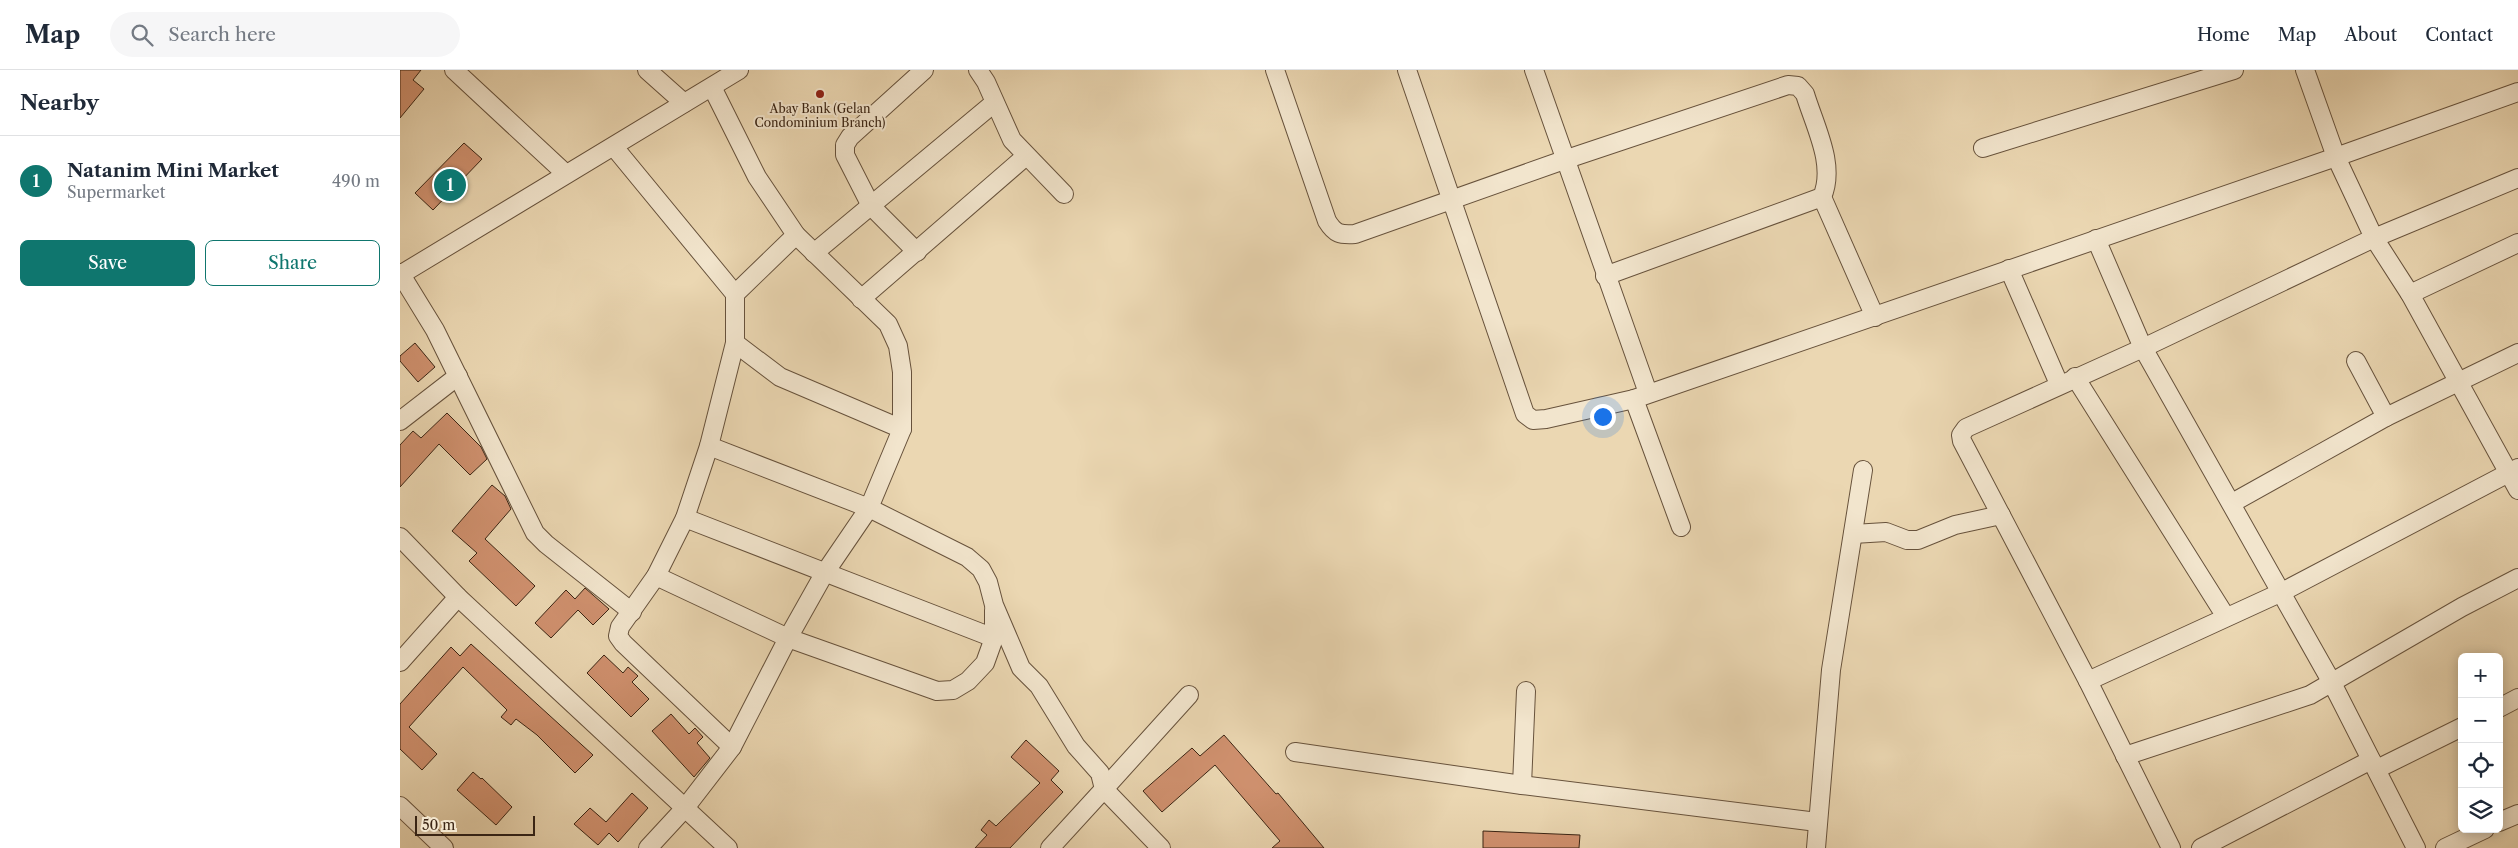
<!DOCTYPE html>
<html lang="en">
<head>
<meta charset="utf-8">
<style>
	body { margin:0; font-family:"Libre Caslon Text",serif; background:#f6f6f7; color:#1f2937 }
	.controls { position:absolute; right:15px; bottom:15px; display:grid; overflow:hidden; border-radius:8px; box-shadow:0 2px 12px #0003 }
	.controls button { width:45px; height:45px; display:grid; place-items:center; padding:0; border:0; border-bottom:1px solid #e0e1e3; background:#fff; color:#1f2937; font:25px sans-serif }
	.scale { position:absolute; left:15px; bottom:12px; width:120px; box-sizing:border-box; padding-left:5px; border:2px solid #3b2514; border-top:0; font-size:14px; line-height:18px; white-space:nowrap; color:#3b2514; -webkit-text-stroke:4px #f2e5cd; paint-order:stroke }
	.you { position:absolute; left:1202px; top:346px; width:18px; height:18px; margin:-12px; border:4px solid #fff; border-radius:50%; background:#1a73e8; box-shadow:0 0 0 8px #1a73e833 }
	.badge { display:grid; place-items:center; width:32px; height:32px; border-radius:50%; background:#0f766e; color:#fff; font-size:16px; font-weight:700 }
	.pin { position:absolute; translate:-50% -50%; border:2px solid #fff; box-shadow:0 1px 5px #0006 }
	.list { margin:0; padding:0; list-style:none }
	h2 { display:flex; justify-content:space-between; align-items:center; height:65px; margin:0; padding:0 20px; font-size:21px }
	h2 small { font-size:16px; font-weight:400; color:#747a83 }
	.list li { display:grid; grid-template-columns:32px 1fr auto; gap:15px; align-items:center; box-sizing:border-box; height:90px; padding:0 20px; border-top:1px solid #e0e1e3 }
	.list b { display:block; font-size:19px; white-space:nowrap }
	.list p { margin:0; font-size:16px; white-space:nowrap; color:#747a83 }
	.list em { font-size:16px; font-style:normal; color:#747a83 }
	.actions { display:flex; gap:10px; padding:15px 20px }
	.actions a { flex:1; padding:11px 0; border:1px solid #0f766e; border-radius:8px; text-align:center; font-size:18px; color:#0f766e }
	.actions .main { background:#0f766e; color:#fff }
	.icon { flex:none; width:28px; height:28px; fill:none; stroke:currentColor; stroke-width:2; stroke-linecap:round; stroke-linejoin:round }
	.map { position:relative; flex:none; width:2118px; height:778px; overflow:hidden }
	header { display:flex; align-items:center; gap:30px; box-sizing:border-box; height:70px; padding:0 25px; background:#fff; border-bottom:1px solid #e0e1e3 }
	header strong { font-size:24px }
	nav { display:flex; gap:28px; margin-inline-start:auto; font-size:18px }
	.search { width:350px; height:45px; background:#f6f6f7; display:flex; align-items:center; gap:12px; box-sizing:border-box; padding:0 18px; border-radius:28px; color:#747a83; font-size:19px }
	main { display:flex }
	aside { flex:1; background:#fff }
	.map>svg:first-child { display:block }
	.building { fill:#d0916f; stroke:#3b2514 }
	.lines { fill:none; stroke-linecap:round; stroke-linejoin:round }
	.minor-casing { stroke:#67523c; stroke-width:20 }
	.minor { stroke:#f2e5cd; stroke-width:18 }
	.poi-dot { fill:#8f2418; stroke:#f2e5cd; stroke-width:2 }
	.labels { text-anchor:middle; stroke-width:4; stroke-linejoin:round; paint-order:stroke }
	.poi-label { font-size:12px; fill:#3b2514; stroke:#f2e5cd }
</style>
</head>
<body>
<header>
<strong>Map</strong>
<div class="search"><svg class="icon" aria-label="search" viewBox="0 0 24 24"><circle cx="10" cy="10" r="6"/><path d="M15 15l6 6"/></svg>Search here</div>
<nav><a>Home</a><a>Map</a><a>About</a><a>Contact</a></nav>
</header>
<main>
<aside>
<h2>Nearby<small></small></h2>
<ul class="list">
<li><span class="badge">1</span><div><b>Natanim Mini Market</b><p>Supermarket</p></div><em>490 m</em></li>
</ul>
<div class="actions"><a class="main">Save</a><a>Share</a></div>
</aside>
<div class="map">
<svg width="2118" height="778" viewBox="0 0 2118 778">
	<rect width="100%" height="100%" fill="#ebd7b2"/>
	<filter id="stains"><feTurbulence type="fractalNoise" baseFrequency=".004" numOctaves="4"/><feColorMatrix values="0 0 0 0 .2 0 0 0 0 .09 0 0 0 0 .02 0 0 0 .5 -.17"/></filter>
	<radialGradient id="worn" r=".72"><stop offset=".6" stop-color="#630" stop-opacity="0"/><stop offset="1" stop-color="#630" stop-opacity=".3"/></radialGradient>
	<g class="building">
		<path d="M0 0H21L13 10 24 19 0 48Z"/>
		<path d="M64 73 82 89 33 140 15 123Z"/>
		<path d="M15 273 35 297 18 312 0 291V286Z"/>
		<path d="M47 343 81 377 87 389 70 405 39 374 0 417V375L13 361 21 368Z"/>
		<path d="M92 415 105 426 111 439 85 469 135 516 116 536 69 491 77 483 52 461Z"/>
		<path d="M185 518 209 539 193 555 178 540 151 568 135 553 166 520 175 529Z"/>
		<path d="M71 574 193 685 175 703 137 665 116 649 111 655 101 647 107 640 63 597 9 657 37 684 22 700 0 679V634L51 577 60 586Z"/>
		<path d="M204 585 223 603 228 597 238 606 232 612 249 629 231 647 187 603Z"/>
		<path d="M271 644 289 664 295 658 303 667 297 673 310 688 294 707 252 661Z"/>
		<path d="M824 665 876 724 878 723 924 778H872L880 771 815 695 762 742 743 721 792 678 800 686Z"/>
		<path d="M626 670 659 701 651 710 663 722 610 778H575L587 765 581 760 589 750 596 756 640 713 611 687Z"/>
		<path d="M73 702 81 709 82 708 112 737 96 755 57 720Z"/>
		<path d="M232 723 248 738 218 772 209 763 198 775 174 754 190 738 206 752Z"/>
		<path d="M1083 761 1180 765 1179 778H1083Z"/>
	</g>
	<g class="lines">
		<g class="minor-casing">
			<g id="minor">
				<path d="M54 0 166 104"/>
				<path d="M247 0 284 33"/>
				<path d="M578 0 586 12 612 70 664 124"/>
				<path d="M875 0 927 151C935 164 940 165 955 164L1164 90 1388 15 1398 16 1405 24C1415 57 1436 95 1422 127L1205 206"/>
				<path d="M1007 0 1125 344 1133 350 1146 349 1234 329 1936 87 2118 22"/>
				<path d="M1134 0 1248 323"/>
				<path d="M1905 0 1936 87 1974 168 2010 224 2118 420"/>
				<path d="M312 17 357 107 396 165 488 254 498 276 502 302V359L469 438 567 487 581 499 588 512 594 535 621 598 639 616 676 676 700 703 704 719"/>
				<path d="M214 77 335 224V273L309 376 285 448 256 506 220 557 218 566 223 573 332 677"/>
				<path d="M1583 78 1834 0"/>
				<path d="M1422 127 1475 247"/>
				<path d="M1696 169 1743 278 1931 611 2016 778"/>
				<path d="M517 182 471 136 445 85V75L450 67 524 0"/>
				<path d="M414 183 594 33"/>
				<path d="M1609 199 1659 314"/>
				<path d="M0 203 35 260 135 463 146 474 232 542"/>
				<path d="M0 205 339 0"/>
				<path d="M335 224 396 165"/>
				<path d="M2010 224 2118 173"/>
				<path d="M461 229 626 86"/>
				<path d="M335 273 380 307 502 359"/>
				<path d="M1956 291 1986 347"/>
				<path d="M1675 307 1826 547"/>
				<path d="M1234 329 1281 457"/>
				<path d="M0 351 58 306"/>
				<path d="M1832 433 1986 347 2118 283"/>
				<path d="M285 448 594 568"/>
				<path d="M1453 464 1486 462 1507 470H1518L1555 455 1601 445"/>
				<path d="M0 467 58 527 328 778"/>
				<path d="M256 506 388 568 424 504 469 438 309 376"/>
				<path d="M0 592 58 527"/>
				<path d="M1688 611 1882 522 2118 398"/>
				<path d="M2099 638 2118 628"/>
				<path d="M895 682 1122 715 1417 752"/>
				<path d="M1725 686 1910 625 2062 537 2118 508"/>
				<path d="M1977 699 2062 657"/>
				<path d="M1122 715 1126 621"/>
				<path d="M704 719 789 625"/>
				<path d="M0 736 44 778"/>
				<path d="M2099 752 2118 744"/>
				<path d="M248 778 285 738 332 677 388 568 537 621 553 620 568 611 585 593 594 568V540"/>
				<path d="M650 778 704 719 761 778"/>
				<path d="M1416 778 1431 600 1463 400"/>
				<path d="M1771 778 1688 611 1562 371 1561 365 1566 358 1743 278 1974 168 2118 108"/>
				<path d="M1801 778 1971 690"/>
				<path d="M2045 778 2085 759"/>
			</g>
		</g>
		<use href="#minor" class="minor"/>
	</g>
	<circle class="poi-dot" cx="420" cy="24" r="5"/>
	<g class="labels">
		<g class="poi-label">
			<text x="420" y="43">Abay Bank (Gelan<tspan x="420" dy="14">Condominium Branch)</tspan></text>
		</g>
	</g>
	<rect width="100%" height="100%" filter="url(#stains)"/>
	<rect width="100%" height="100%" fill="url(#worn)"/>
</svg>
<div class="controls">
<button>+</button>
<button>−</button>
<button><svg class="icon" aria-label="locate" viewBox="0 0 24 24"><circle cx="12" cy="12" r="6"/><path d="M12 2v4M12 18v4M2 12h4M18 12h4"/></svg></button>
<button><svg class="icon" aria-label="layers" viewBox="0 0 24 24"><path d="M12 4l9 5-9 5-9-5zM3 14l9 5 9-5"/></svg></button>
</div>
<div class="scale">50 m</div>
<div class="you"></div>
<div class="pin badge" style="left:50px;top:115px">1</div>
</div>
</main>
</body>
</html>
